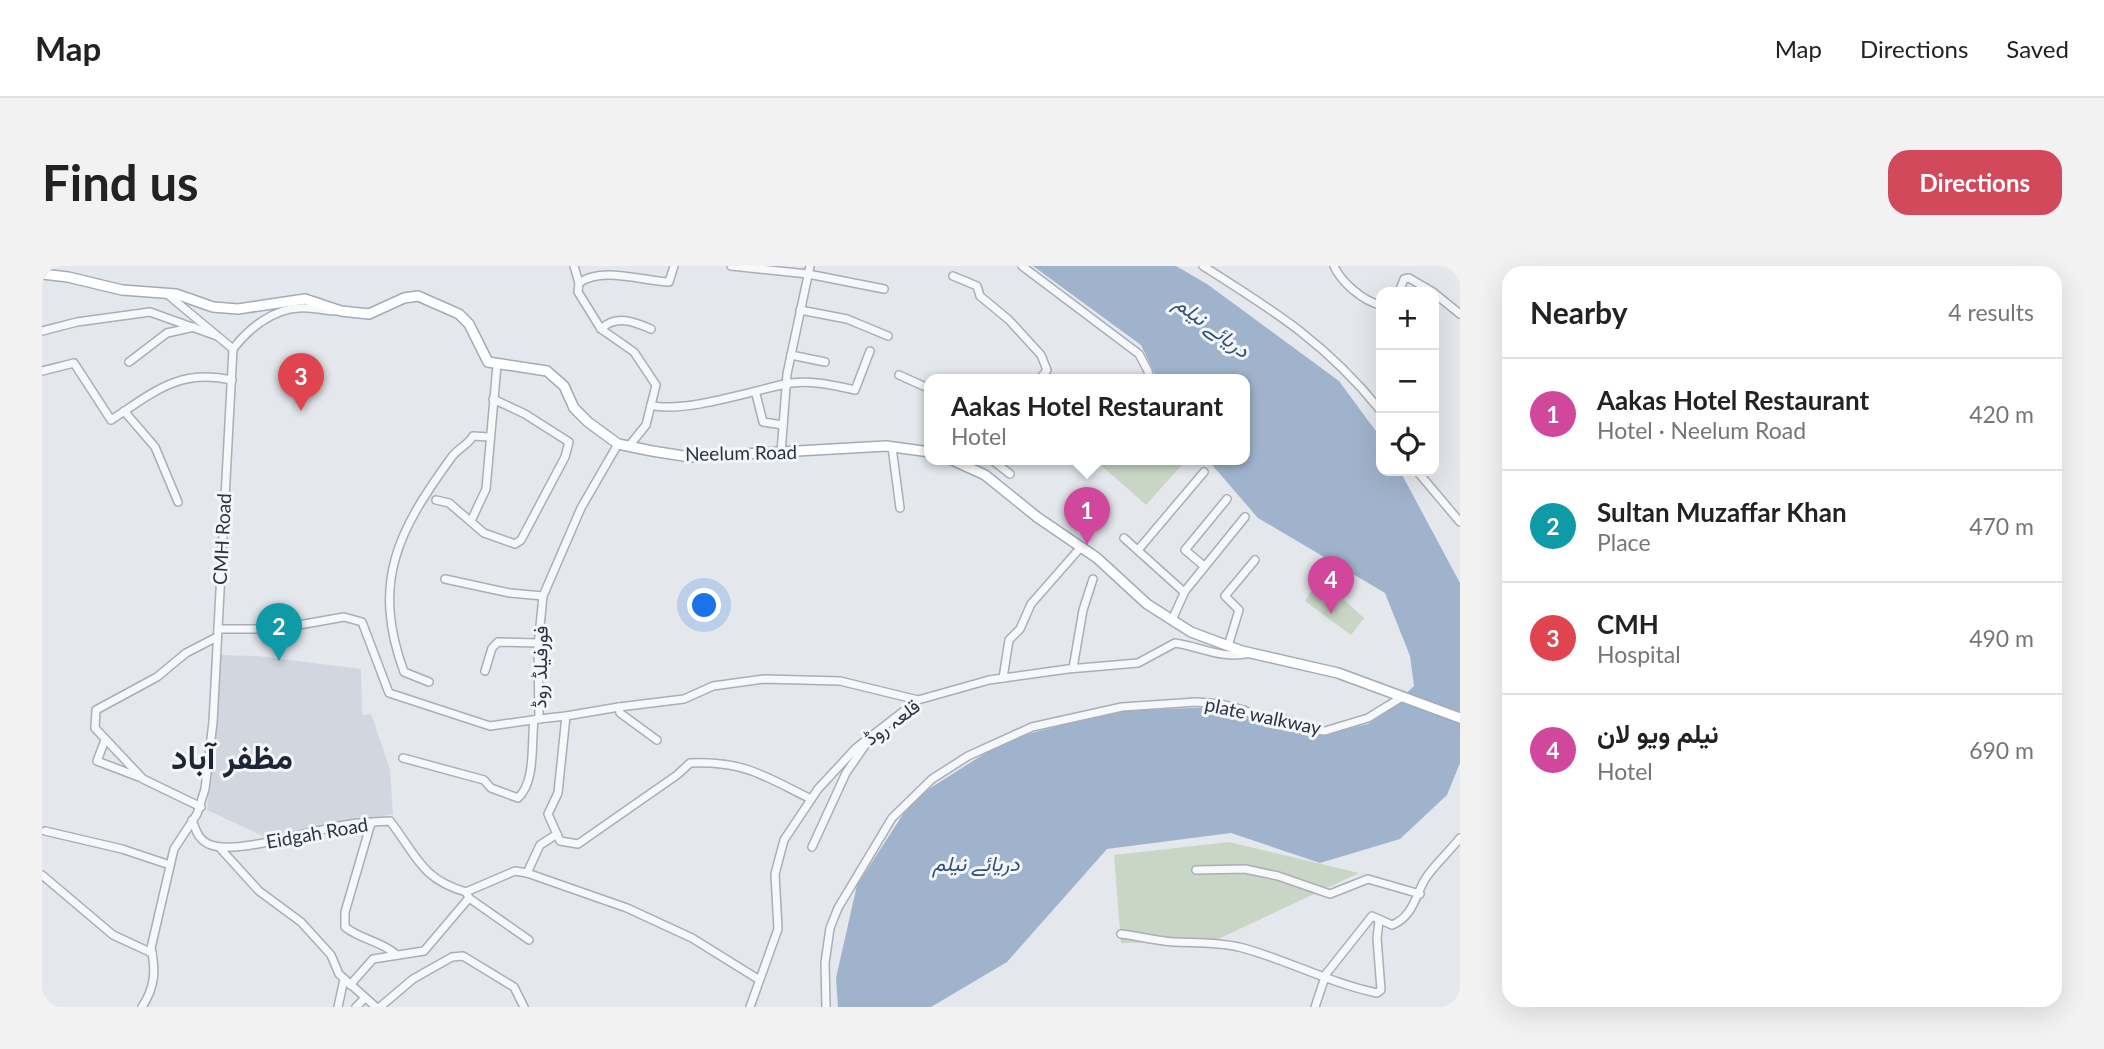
<!DOCTYPE html>
<html lang="en">
<head>
<meta charset="utf-8">
<style>
	body { margin:0; font-family:Lato,Vazirmatn,sans-serif; background:#f2f2f2; color:#222 }
	.controls { position:absolute; right:21px; top:21px; display:grid; overflow:hidden; border-radius:14px; box-shadow:0 7px 28px #0002 }
	.controls button { width:63px; height:63px; display:grid; place-items:center; padding:0; border:0; border-bottom:2px solid #e0e0e0; background:#fff; color:#222; font:35px sans-serif }
	.you { position:absolute; left:663px; top:340px; width:24px; height:24px; margin:-18px; border:5px solid #fff; border-radius:50%; background:#1a73e8; box-shadow:0 0 0 10px #1a73e833 }
	.badge { display:grid; place-items:center; width:46px; height:46px; border-radius:50%; background:#d1495b; color:#fff; font-size:23px; font-weight:700 }
	.pin { position:absolute; translate:-50% -58px; filter:drop-shadow(0 2px 4px #0008) }
	.pin::after { content:''; position:absolute; top:37px; width:24px; height:21px; background:inherit; clip-path:polygon(0 0,100% 0,50% 100%) }
	.popup { position:absolute; left:882px; top:108px; width:326px; height:91px; box-sizing:border-box; display:grid; place-content:center; border-radius:14px; background:#fff; filter:drop-shadow(0 2px 5px #0005); font-size:23px; white-space:nowrap; color:#767676 }
	.popup b { font-size:26px; color:#222 }
	.popup::after { content:''; position:absolute; left:50%; top:100%; margin-left:-14px; border:14px solid transparent; border-top-color:#fff }
	.list { margin:0; padding:0; list-style:none }
	h2 { display:flex; justify-content:space-between; align-items:center; height:91px; margin:0; padding:0 28px; font-size:30px }
	h2 small { font-size:23px; font-weight:400; color:#767676 }
	.list li { display:grid; grid-template-columns:46px 1fr auto; gap:21px; align-items:center; box-sizing:border-box; height:112px; padding:0 28px; border-top:2px solid #e0e0e0 }
	.list b { display:block; font-size:26px; white-space:nowrap }
	.list p { margin:0; font-size:23px; white-space:nowrap; color:#767676 }
	.list em { font-size:23px; font-style:normal; color:#767676 }
	.icon { flex:none; width:38px; height:38px; fill:none; stroke:currentColor; stroke-width:2; stroke-linecap:round; stroke-linejoin:round }
	.map { position:relative; flex:none; width:1418px; height:741px; overflow:hidden; border-radius:21px }
	header { display:flex; align-items:center; gap:42px; box-sizing:border-box; height:98px; padding:0 35px; background:#fff; border-bottom:2px solid #e0e0e0 }
	header strong { font-size:33px }
	nav { display:flex; gap:38px; margin-inline-start:auto; font-size:24px }
	.intro { display:flex; align-items:center; justify-content:space-between; box-sizing:border-box; height:168px; padding:0 42px }
	h1 { margin:0; font-size:49px }
	.button { padding:18px 32px; border-radius:21px; background:#d1495b; color:#fff; font-size:24px; font-weight:700 }
	main { display:flex; gap:42px; padding:0 42px }
	aside { flex:1; background:#fff; border-radius:21px; box-shadow:0 7px 28px #0002 }
	.map>svg:first-child { display:block }
	.built { fill:#d2d6de }
	.green { fill:#c9d6c5 }
	.water { fill:#9fb4cc }
	.lines { fill:none; stroke-linecap:round; stroke-linejoin:round }
	.minor-casing { stroke:#a9aeb7; stroke-width:10 }
	.major-casing { stroke:#a3abb8; stroke-width:12 }
	.minor { stroke:#f7f8fa; stroke-width:7 }
	.major { stroke:#fff; stroke-width:9 }
	.labels { text-anchor:middle; stroke-width:6; stroke-linejoin:round; paint-order:stroke }
	.street-label { font-size:19px; fill:#2b3445; stroke:#f4f6f9 }
	.water-label { font-size:21px; font-style:italic; fill:#34527a; stroke:#f4f6f9 }
	.town-label { font-size:33px; font-weight:bold; fill:#1d2536; stroke:#f4f6f9 }
</style>
</head>
<body>
<header>
<strong>Map</strong>
<nav><a>Map</a><a>Directions</a><a>Saved</a></nav>
</header>
<div class="intro"><h1>Find us</h1><a class="button">Directions</a></div>
<main>
<div class="map">
<svg width="1418" height="741" viewBox="0 0 1418 741">
	<rect width="100%" height="100%" fill="#e4e7ec"/>
	<path class="built" d="M177 389 215 390 319 403 320 449 329 448 348 503 351 548 225 572 165 544Z"/>
	<g class="green">
		<path d="M1065 193H1145L1104 239 1060 200Z"/>
		<path d="M1278 312 1322 352 1309 369 1263 335Z"/>
		<path d="M1187 576 1317 607 1170 676 1079 677 1072 589Z"/>
	</g>
	<path class="water" d="M991 0H1134L1165 18 1297 115 1339 172V205H1358L1418 317V497L1405 529 1358 573 1278 597 1189 567 1065 583 965 696 889 741H796L794 712 815 619 871 533 964 474 1073 445 1173 441 1197 446 1220 458 1262 468H1282L1326 458 1347 443 1372 420 1368 390 1343 327 1216 252 1165 193H1202V113H1115L1099 79Z"/>
	<g class="lines">
		<g class="minor-casing">
			<g id="minor">
				<path d="M532 0 537 17"/>
				<path d="M689 0 766 8 842 23"/>
				<path d="M980 0 1097 88 1106 105 1107 113"/>
				<path d="M1161 0C1234 46 1284 77 1339 145"/>
				<path d="M1292 0C1299 16 1322 36 1339 39"/>
				<path d="M911 10 935 20 938 30 967 54 999 89 1005 104 998 113"/>
				<path d="M1357 26 1362 13 1367 12 1391 26"/>
				<path d="M1392 27 1418 48"/>
				<path d="M125 28 191 83"/>
				<path d="M758 44 805 53 846 70"/>
				<path d="M559 63 536 26 537 17C560 0 600 15 627 16L632 0"/>
				<path d="M0 65 35 56 108 46 175 70"/>
				<path d="M191 83C206 63 231 43 257 42 268 41 280 44 292 45"/>
				<path d="M749 89 783 96"/>
				<path d="M87 96 125 67 152 61"/>
				<path d="M0 105 32 97 69 154C111 127 136 102 190 114"/>
				<path d="M857 109 888 123"/>
				<path d="M714 128 721 156 741 159"/>
				<path d="M609 139C639 148 711 125 743 118 765 113 791 119 813 124L828 85"/>
				<path d="M82 145 113 181 136 236"/>
				<path d="M576 178 539 242 501 330 496 380 497 453 524 450 516 527 506 548 518 575 536 578 635 509 648 497C703 495 722 510 769 533"/>
				<path d="M587 180 604 159 614 119 592 86 559 63C574 48 593 56 609 63"/>
				<path d="M850 181 858 242"/>
				<path d="M739 187 745 108 768 0"/>
				<path d="M949 193 968 208"/>
				<path d="M1375 205 1418 256"/>
				<path d="M394 234 407 237 442 267 473 278 479 274 523 191 527 176 483 148 451 133"/>
				<path d="M429 255 444 223 455 99"/>
				<path d="M1082 272 1142 326"/>
				<path d="M1096 284 1162 206"/>
				<path d="M1162 300 1143 284 1185 233"/>
				<path d="M403 313 468 327 501 330"/>
				<path d="M1130 354 1143 325 1203 251"/>
				<path d="M176 363H234L302 351 320 356 347 427 448 460 497 453"/>
				<path d="M1186 380 1197 344 1183 330 1213 294"/>
				<path d="M1031 402 1041 344 1051 313"/>
				<path d="M443 405 450 382 456 376 496 377"/>
				<path d="M961 412 967 374 978 363 989 338 1039 281"/>
				<path d="M387 416 362 406C329 316 356 265 409 192 415 183 425 180 431 170L447 171"/>
				<path d="M577 441 642 433 671 420 722 413 798 415 876 434"/>
				<path d="M524 450 577 441 578 447 615 474"/>
				<path d="M63 474 55 495 97 511"/>
				<path d="M361 492 442 514 449 522 476 532C494 516 489 477 492 454"/>
				<path d="M159 541 101 513 53 462 54 444 115 411 144 387 175 371"/>
				<path d="M150 554C154 565 157 575 169 579 196 589 278 562 309 558 322 556 335 556 348 555 375 590 379 613 424 626"/>
				<path d="M329 557 303 646V661C321 675 338 674 355 689"/>
				<path d="M3 565 80 583 128 599"/>
				<path d="M177 581 217 625 259 656 289 689 297 708 334 741"/>
				<path d="M770 581 804 507 826 475"/>
				<path d="M1154 604 1203 603 1236 610 1288 628 1326 613 1378 628"/>
				<path d="M485 607 585 642 650 672 716 713"/>
				<path d="M0 609 71 669 110 687"/>
				<path d="M424 626 473 605 485 607 498 579 515 568"/>
				<path d="M427 632 487 674"/>
				<path d="M1079 668C1096 670 1114 675 1132 676 1155 677 1175 676 1197 681 1244 693 1287 717 1335 727L1339 724 1335 672 1337 655"/>
				<path d="M308 719 331 693 382 685 427 632 424 626"/>
				<path d="M100 741C113 721 114 705 109 682L132 583 155 548 163 523 171 456 191 83"/>
				<path d="M296 741 302 713"/>
				<path d="M314 741 322 733"/>
				<path d="M338 741 371 713 410 691 421 690 472 721 482 741"/>
				<path d="M708 741 736 663 733 608 742 574 776 523 814 482 876 434 947 414 1026 403 1096 397 1133 377C1160 381 1181 394 1208 387"/>
				<path d="M784 741 783 697 788 662 796 642 850 552 890 513 926 490 990 461 1080 441 1154 436 1179 438 1202 444 1217 452 1242 453 1271 464 1283 465 1326 452 1360 431"/>
				<path d="M1273 741 1284 708 1330 650 1350 659C1370 651 1373 632 1382 615 1389 602 1408 585 1418 572"/>
			</g>
		</g>
		<g class="major-casing">
			<g id="major">
				<path d="M0 8 26 11 80 24 134 28 171 41 196 43 263 33 299 45 327 48 362 32 376 30 417 48 427 58 446 96 505 105 522 120 532 142 546 156 576 178 610 185 648 191 844 180 888 186"/>
				<path d="M908 193 943 209 995 251 1055 292 1105 338 1149 366 1200 385 1296 407 1418 452"/>
			</g>
		</g>
		<use href="#minor" class="minor"/>
		<use href="#major" class="major"/>
	</g>
	<g class="labels">
		<g class="street-label">
			<text transform="translate(699 187) rotate(-1)" y="7">Neelum Road</text>
			<text transform="translate(180 273) rotate(-87)" y="7">CMH Road</text>
			<text transform="translate(498 401) rotate(-89)" y="7">فورفیلڈ روڈ</text>
			<text transform="translate(1221 450) rotate(12)" y="7">plate walkway</text>
			<text transform="translate(850 456) rotate(-36)" y="7">قلعہ روڈ</text>
			<text transform="translate(275 567) rotate(-10)" y="7">Eidgah Road</text>
		</g>
		<g class="water-label">
			<text transform="translate(1170 61) rotate(37)" y="7">دریائے نیلم</text>
			<text x="934" y="605">دریائے نیلم</text>
		</g>
		<g class="town-label">
			<text x="190" y="503">مظفر آباد</text>
		</g>
	</g>
</svg>
<div class="controls">
<button>+</button>
<button>−</button>
<button><svg class="icon" aria-label="locate" viewBox="0 0 24 24"><circle cx="12" cy="12" r="6"/><path d="M12 2v4M12 18v4M2 12h4M18 12h4"/></svg></button>
</div>
<div class="you"></div>
<div class="pin badge" style="left:1045px;top:279px;background:#d1479c">1</div>
<div class="popup"><b>Aakas Hotel Restaurant</b>Hotel</div>
<div class="pin badge" style="left:237px;top:395px;background:#0f9aa8">2</div>
<div class="pin badge" style="left:259px;top:145px;background:#e0444e">3</div>
<div class="pin badge" style="left:1289px;top:348px;background:#d1479c">4</div>
</div>
<aside>
<h2>Nearby<small>4 results</small></h2>
<ul class="list">
<li><span class="badge" style="background:#d1479c">1</span><div><b>Aakas Hotel Restaurant</b><p>Hotel · Neelum Road</p></div><em>420 m</em></li>
<li><span class="badge" style="background:#0f9aa8">2</span><div><b>Sultan Muzaffar Khan</b><p>Place</p></div><em>470 m</em></li>
<li><span class="badge" style="background:#e0444e">3</span><div><b>CMH</b><p>Hospital</p></div><em>490 m</em></li>
<li><span class="badge" style="background:#d1479c">4</span><div><b>نیلم ویو لان</b><p>Hotel</p></div><em>690 m</em></li>
</ul>
</aside>
</main>
</body>
</html>
